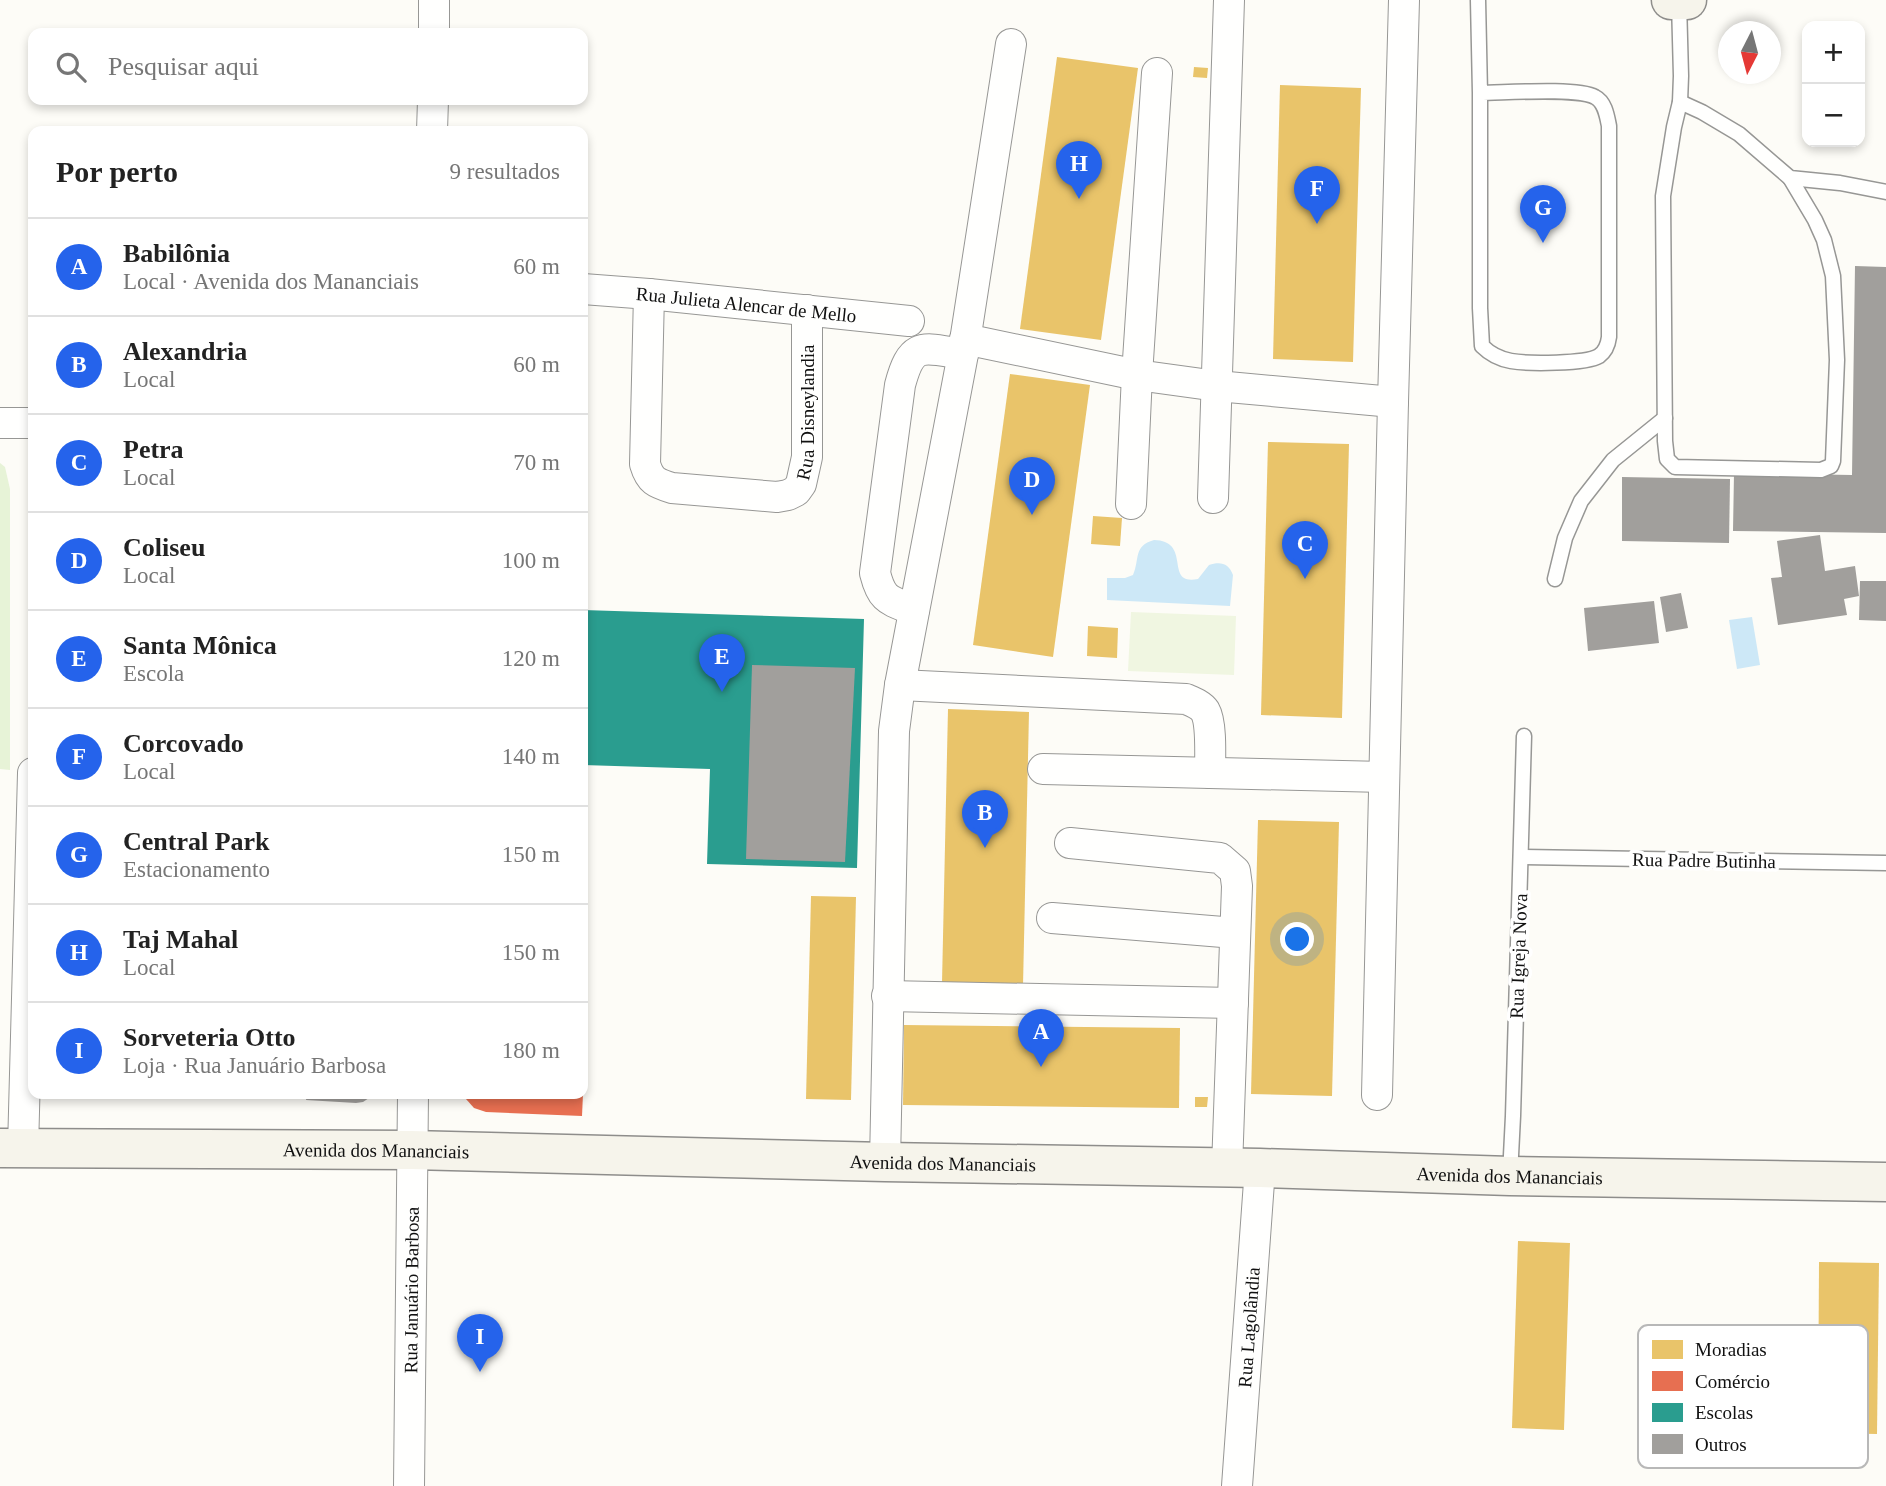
<!DOCTYPE html>
<html lang="pt">
<head>
<meta charset="utf-8">
<style>
	body { margin:0; font-family:Georgia,serif; background:#f2f2f2; color:#222 }
	.controls { position:absolute; right:21px; top:21px; display:grid; overflow:hidden; border-radius:14px; box-shadow:0 4px 10px #0003 }
	.controls button { width:63px; height:63px; display:grid; place-items:center; padding:0; border:0; border-bottom:2px solid #e0e0e0; background:#fff; color:#222; font:35px sans-serif }
	.compass { position:absolute; left:1718px; top:21px; width:63px; height:63px; border-radius:50%; background:#fff; box-shadow:0 4px 10px #0003; rotate:186deg }
	.you { position:absolute; left:1298px; top:940px; width:24px; height:24px; margin:-18px; border:5px solid #fff; border-radius:50%; background:#1a73e8; box-shadow:0 0 0 10px #1a73e833 }
	.badge { display:grid; place-items:center; width:46px; height:46px; border-radius:50%; background:#2563eb; color:#fff; font-size:23px; font-weight:700 }
	.pin { position:absolute; translate:-50% -58px; filter:drop-shadow(0 2px 4px #0008) }
	.pin::after { content:''; position:absolute; top:37px; width:24px; height:21px; background:inherit; clip-path:polygon(0 0,100% 0,50% 100%) }
	.list { margin:0; padding:0; list-style:none }
	h2 { display:flex; justify-content:space-between; align-items:center; height:91px; margin:0; padding:0 28px; font-size:30px }
	h2 small { font-size:23px; font-weight:400; color:#767676 }
	.list li { display:grid; grid-template-columns:46px 1fr auto; gap:21px; align-items:center; box-sizing:border-box; height:98px; padding:0 28px; border-top:2px solid #e0e0e0 }
	.list b { display:block; font-size:26px; white-space:nowrap }
	.list p { margin:0; font-size:23px; white-space:nowrap; color:#767676 }
	.list em { font-size:23px; font-style:normal; color:#767676 }
	.icon { flex:none; width:38px; height:38px; fill:none; stroke:currentColor; stroke-width:2; stroke-linecap:round; stroke-linejoin:round }
	.map { position:relative; flex:none; width:1886px; height:1486px; overflow:hidden }
	.search { position:absolute; background:#fff; box-shadow:0 4px 10px #0003; left:28px; top:28px; width:560px; height:77px; display:flex; align-items:center; gap:18px; box-sizing:border-box; padding:0 24px; border-radius:14px; color:#767676; font-size:26px }
	.panel { position:absolute; background:#fff; box-shadow:0 4px 10px #0003; left:28px; top:126px; width:560px; height:973px; border-radius:14px }
	.map>svg:first-child { display:block }
	.green { fill:#e7f3d7 }
	.pitch { fill:#f0f6e1 }
	.water { fill:#cde8f7 }
	.homes { fill:#e9c46a }
	.shops { fill:#e76f51 }
	.schools { fill:#2a9d8f }
	.building { fill:#a19f9c }
	.lines { fill:none; stroke-linecap:round; stroke-linejoin:round }
	.lane-casing { stroke:#979795; stroke-width:17 }
	.street-casing { stroke:#979795; stroke-width:32 }
	.secondary-casing { stroke:#8e8d8b; stroke-width:41 }
	.lane { stroke:#fffffe; stroke-width:14 }
	.street { stroke:#fffffe; stroke-width:30 }
	.secondary { stroke:#f6f4eb; stroke-width:38 }
	.labels { text-anchor:middle; stroke-width:7; stroke-linejoin:round; paint-order:stroke }
	.street-label { font-size:19px; fill:#111; stroke:#fff }
	.key { fill:#fff; stroke:#b8b8b8; stroke-width:2 }
	.key-label { font-size:19px; fill:#111 }
</style>
</head>
<body>
<div class="map">
<svg width="1886" height="1486" viewBox="0 0 1886 1486">
	<rect width="100%" height="100%" fill="#fdfcf7"/>
	<path class="green" d="M0 463 5 467 10 489V770L0 769Z"/>
	<path class="pitch" d="M1131 612 1236 616 1234 675 1128 671Z"/>
	<g class="water">
		<path d="M1154 540C1193 541 1163 586 1198 579L1209 565C1220 561 1229 563 1233 575L1230 606 1107 600V578H1125L1133 575C1140 559 1133 546 1154 540Z"/>
		<path d="M1752 617 1760 665 1737 669 1729 620Z"/>
	</g>
	<g class="homes">
		<path d="M1057 57 1138 68 1101 340 1020 329Z"/>
		<path d="M1194 67 1208 68 1207 78 1193 77Z"/>
		<path d="M1280 85 1361 88 1353 362 1273 359Z"/>
		<path d="M1010 374 1090 385 1053 657 973 645Z"/>
		<path d="M1268 442 1349 444 1342 718 1261 715Z"/>
		<path d="M1093 516 1122 518 1120 546 1091 544Z"/>
		<path d="M1088 626 1118 628 1117 658 1087 656Z"/>
		<path d="M948 709 1029 712 1023 986 942 983Z"/>
		<path d="M1258 820 1339 822 1332 1096 1251 1094Z"/>
		<path d="M811 896 856 897 851 1100 806 1099Z"/>
		<path d="M904 1025 1180 1028 1179 1108 903 1105Z"/>
		<path d="M1195 1097H1208L1207 1107H1195Z"/>
		<path d="M1518 1241 1570 1243 1564 1430 1512 1428Z"/>
		<path d="M1819 1262 1879 1263 1877 1434 1818 1433Z"/>
	</g>
	<path class="shops" d="M464 1094H583L582 1116 486 1112 474 1108 466 1099Z"/>
	<path class="schools" d="M583 610 864 619 857 868 707 864 710 769 583 765Z"/>
	<g class="building">
		<path d="M1855 266 1886 267V533L1733 531 1734 473 1852 475Z"/>
		<path d="M1622 477 1730 479 1729 543 1622 541Z"/>
		<path d="M1820 535 1825 571 1855 566 1859 596 1844 599 1847 615 1778 625 1771 578 1782 577 1777 541Z"/>
		<path d="M1860 581H1886V621L1859 620Z"/>
		<path d="M1681 593 1688 628 1666 632 1660 597Z"/>
		<path d="M1654 601 1659 643 1588 651 1584 608Z"/>
		<path d="M752 665 855 668 845 862 746 859Z"/>
		<path d="M307 1094H371L369 1098 363 1102 356 1103 306 1100Z"/>
	</g>
	<g class="lines">
		<g class="lane-casing">
			<g id="lane">
				<path d="M1478 0 1480 93V308L1482 346C1490 354 1500 359 1511 361 1528 364 1586 364 1599 356 1606 351 1608 345 1609 337V126C1607 116 1605 102 1595 97 1577 87 1503 93 1480 93"/>
				<path d="M1679 2 1681 76 1680 102 1674 127 1663 196 1665 441 1667 459 1675 467 1821 470 1831 466 1833 461 1837 360 1833 276 1824 240 1815 220 1790 178"/>
				<path d="M1680 102 1702 112 1739 134 1790 178 1840 183 1886 192"/>
				<path d="M1555 579 1565 538 1581 501 1613 460 1665 418"/>
				<path d="M1521 857 1886 863"/>
				<path d="M1510 1175 1513 1116 1524 736"/>
			</g>
		</g>
		<g class="street-casing">
			<g id="street">
				<path d="M434 33V0"/>
				<path d="M432 131 433 100"/>
				<path id="s1" d="M583 289 649 294 909 321"/>
				<path id="s2" d="M649 294 645 464C650 481 656 483 672 488L777 497 788 495 796 491 801 484 807 457V310"/>
				<path d="M965 339 1137 375 1217 386 1393 402"/>
				<path d="M0 423H33"/>
				<path d="M1213 498 1229 0"/>
				<path d="M1131 504 1137 375 1157 73"/>
				<path d="M914 610C889 600 882 601 875 573L900 385C912 340 923 348 963 354"/>
				<path d="M900 685 1186 699C1193 702 1201 705 1205 711 1212 723 1210 759 1210 773"/>
				<path d="M1043 769 1384 777"/>
				<path d="M1070 843 1220 858 1235 871 1237 886 1227 1168"/>
				<path d="M1052 918 1235 933"/>
				<path d="M887 996 1233 1003"/>
				<path d="M1377 1095 1393 402 1404 0"/>
				<path d="M23 1149 33 773"/>
				<path d="M885 1162 894 731 900 685 963 354 1011 44"/>
				<path id="s3" d="M409 1486 413 1094"/>
				<path id="s4" d="M1237 1486 1260 1168"/>
			</g>
		</g>
		<g class="secondary-casing">
			<g id="secondary">
				<path d="M1671 0H1687"/>
				<path id="s5" d="M0 1148 411 1150 885 1162 1260 1168 1510 1176 1886 1182"/>
			</g>
		</g>
		<use href="#lane" class="lane"/>
		<use href="#street" class="street"/>
		<use href="#secondary" class="secondary"/>
	</g>
	<g class="labels">
		<g class="street-label">
			<text dy="7" stroke="none"><textPath href="#s1" startOffset="164">Rua Julieta Alencar de Mello</textPath></text>
			<text dy="7" stroke="none"><textPath href="#s2" startOffset="415">Rua Disneylandia</textPath></text>
			<text transform="translate(1704 860) rotate(1)" y="7">Rua Padre Butinha</text>
			<text transform="translate(1518 956) rotate(-88)" y="7">Rua Igreja Nova</text>
			<text dy="7" stroke="none"><textPath href="#s5" startOffset="376">Avenida dos Mananciais</textPath></text>
			<text dy="7" stroke="none"><textPath href="#s5" startOffset="943">Avenida dos Mananciais</textPath></text>
			<text dy="7" stroke="none"><textPath href="#s5" startOffset="1510">Avenida dos Mananciais</textPath></text>
			<text dy="7" stroke="none"><textPath href="#s3" startOffset="196">Rua Januário Barbosa</textPath></text>
			<text dy="7" stroke="none"><textPath href="#s4" startOffset="159">Rua Lagolândia</textPath></text>
		</g>
	</g>
	<rect x="1638" y="1325" width="230" height="143" rx="10" class="key"/>
	<rect x="1652" y="1340" width="31" height="19" fill="#e9c46a"/>
	<rect x="1652" y="1371" width="31" height="20" fill="#e76f51"/>
	<rect x="1652" y="1403" width="31" height="19" fill="#2a9d8f"/>
	<rect x="1652" y="1434" width="31" height="20" fill="#a19f9c"/>
	<g class="key-label">
		<text x="1695" y="1356">Moradias</text>
		<text x="1695" y="1388">Comércio</text>
		<text x="1695" y="1419">Escolas</text>
		<text x="1695" y="1451">Outros</text>
	</g>
</svg>
<div class="controls">
<button>+</button>
<button>−</button>
</div>
<svg class="compass" viewBox="-18 -18 36 36"><path d="M0-13l5 13h-10z" fill="#e53935"/><path d="M0 13l5-13h-10z" fill="#767676"/></svg>
<div class="you"></div>
<div class="pin badge" style="left:1041px;top:1067px">A</div>
<div class="pin badge" style="left:985px;top:848px">B</div>
<div class="pin badge" style="left:1305px;top:579px">C</div>
<div class="pin badge" style="left:1032px;top:515px">D</div>
<div class="pin badge" style="left:722px;top:692px">E</div>
<div class="pin badge" style="left:1317px;top:224px">F</div>
<div class="pin badge" style="left:1543px;top:243px">G</div>
<div class="pin badge" style="left:1079px;top:199px">H</div>
<div class="pin badge" style="left:480px;top:1372px">I</div>
<div class="search"><svg class="icon" aria-label="search" viewBox="0 0 24 24"><circle cx="10" cy="10" r="6"/><path d="M15 15l6 6"/></svg>Pesquisar aqui</div>
<section class="panel">
<h2>Por perto<small>9 resultados</small></h2>
<ul class="list">
<li><span class="badge">A</span><div><b>Babilônia</b><p>Local · Avenida dos Mananciais</p></div><em>60 m</em></li>
<li><span class="badge">B</span><div><b>Alexandria</b><p>Local</p></div><em>60 m</em></li>
<li><span class="badge">C</span><div><b>Petra</b><p>Local</p></div><em>70 m</em></li>
<li><span class="badge">D</span><div><b>Coliseu</b><p>Local</p></div><em>100 m</em></li>
<li><span class="badge">E</span><div><b>Santa Mônica</b><p>Escola</p></div><em>120 m</em></li>
<li><span class="badge">F</span><div><b>Corcovado</b><p>Local</p></div><em>140 m</em></li>
<li><span class="badge">G</span><div><b>Central Park</b><p>Estacionamento</p></div><em>150 m</em></li>
<li><span class="badge">H</span><div><b>Taj Mahal</b><p>Local</p></div><em>150 m</em></li>
<li><span class="badge">I</span><div><b>Sorveteria Otto</b><p>Loja · Rua Januário Barbosa</p></div><em>180 m</em></li>
</ul>
</section>
</div>
</body>
</html>
